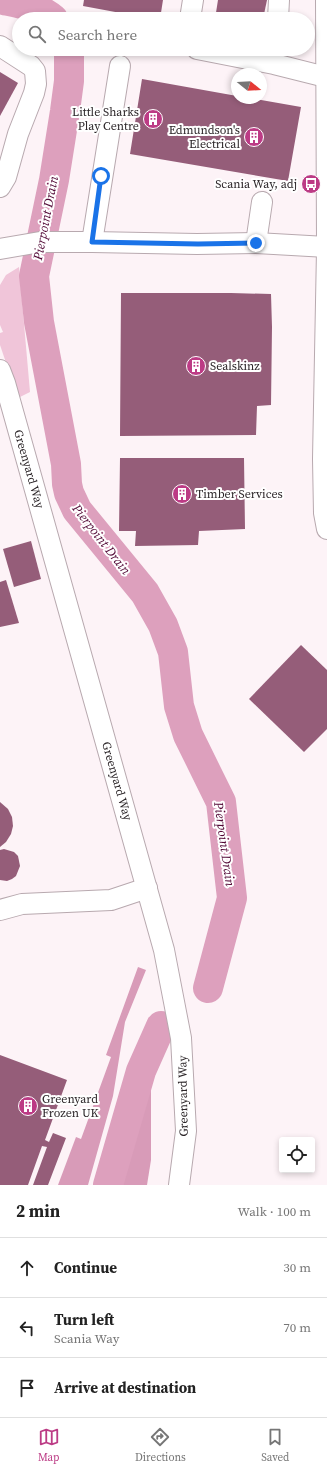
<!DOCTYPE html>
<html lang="en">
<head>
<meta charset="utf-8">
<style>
	body { margin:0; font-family:"Source Serif 4",serif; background:#f2f2f2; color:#222 }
	.controls { position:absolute; right:12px; bottom:12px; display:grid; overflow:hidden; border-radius:4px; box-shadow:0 2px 6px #0003 }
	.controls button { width:36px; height:36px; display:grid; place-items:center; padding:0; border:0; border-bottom:1px solid #e0e0e0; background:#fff; color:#222; font:20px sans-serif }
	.compass { position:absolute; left:231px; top:68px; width:36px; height:36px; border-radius:50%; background:#fff; box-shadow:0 2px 6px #0003; rotate:108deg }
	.stop { position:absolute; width:12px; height:12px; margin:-9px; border:3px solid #1a73e8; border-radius:50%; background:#fff }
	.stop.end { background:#1a73e8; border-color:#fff; box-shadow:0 1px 4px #0008 }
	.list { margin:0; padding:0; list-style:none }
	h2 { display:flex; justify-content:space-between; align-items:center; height:52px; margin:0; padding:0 16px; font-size:17px }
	h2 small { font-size:13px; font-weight:400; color:#767676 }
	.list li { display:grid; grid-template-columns:26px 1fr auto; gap:12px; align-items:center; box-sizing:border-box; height:60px; padding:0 16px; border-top:1px solid #e0e0e0 }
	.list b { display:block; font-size:15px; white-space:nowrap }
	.list p { margin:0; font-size:13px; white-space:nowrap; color:#767676 }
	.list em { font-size:13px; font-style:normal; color:#767676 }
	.icon { flex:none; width:22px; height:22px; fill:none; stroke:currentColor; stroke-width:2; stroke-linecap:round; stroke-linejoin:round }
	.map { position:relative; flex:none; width:327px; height:1185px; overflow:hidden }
	.search { position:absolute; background:#fff; box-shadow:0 2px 6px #0003; left:12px; right:12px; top:12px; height:44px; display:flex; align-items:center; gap:10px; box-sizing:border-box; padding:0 14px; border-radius:22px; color:#767676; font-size:15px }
	.sheet { height:232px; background:#fff }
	nav { display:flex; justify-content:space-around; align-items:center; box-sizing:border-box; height:56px; border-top:1px solid #e0e0e0; background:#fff; font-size:11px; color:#767676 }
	nav a { display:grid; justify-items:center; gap:2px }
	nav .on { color:#bc3b85 }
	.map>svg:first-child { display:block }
	.green { fill:#f0c5d9 }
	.forest { fill:#d89bb8 }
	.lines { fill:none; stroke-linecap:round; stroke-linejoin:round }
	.river { stroke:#dda0bd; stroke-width:30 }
	.building { fill:#955d79 }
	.minor-casing { stroke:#b8a9af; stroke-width:22 }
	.minor { stroke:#fff; stroke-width:20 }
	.route { stroke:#1a73e8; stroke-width:5 }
	.labels { text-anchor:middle; stroke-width:4; stroke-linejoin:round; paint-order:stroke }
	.poi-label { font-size:12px; fill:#2a2427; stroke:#fff; text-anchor:end }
	.street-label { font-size:12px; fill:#2a2427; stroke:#fff }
	.water-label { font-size:13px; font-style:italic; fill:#520936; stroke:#fff }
</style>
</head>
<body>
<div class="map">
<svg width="327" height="1185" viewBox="0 0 327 1185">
	<rect width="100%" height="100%" fill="#fdf3f7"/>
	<path class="green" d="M19 267 30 392 18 398 0 345V333L3 332 0 325V285L6 275Z"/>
	<g class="forest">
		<path d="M138 967 146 970 125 1022 113 1096 88 1185H58L76 1137 81 1139 111 1057 106 1055Z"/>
		<path d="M147 1084 151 1085V1160L147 1185H119Z"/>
	</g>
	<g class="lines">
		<g class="river">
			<path d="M4 0C22 4 39 7 53 19"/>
			<path d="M69 49V81L65 111 54 180 34 276 39 322 66 464 67 484 69 493 77 510 145 593 163 625 173 652 179 706 188 735 221 802 232 898 208 988"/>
			<path d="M108 1185 141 1071 161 1026"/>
		</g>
	</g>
	<g class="building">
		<path d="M84 0H163L160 19H153L83 6Z"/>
		<path d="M218 0H267L263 19H215Z"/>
		<path d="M0 72 18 83 0 116Z"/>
		<path d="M142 79 237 96V98H249L301 107 288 181 130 154Z"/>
		<path d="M121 293H231L271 294 272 327 271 405 257 406 256 435 120 436Z"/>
		<path d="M120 458H244L245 529 199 531 198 545 135 546 136 531H119Z"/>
		<path d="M31 541 41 579 14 587 3 549Z"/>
		<path d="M6 580 19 623 0 627V582Z"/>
		<path d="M301 645 327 670V729L304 752 249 699Z"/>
		<path d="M0 802 8 809 12 817 13 826 11 834 6 842 0 847Z"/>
		<path d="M4 849 14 852 18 856 20 866 16 876 12 879 7 881 0 880V850Z"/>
		<path d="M0 1055 67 1080 45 1140 49 1142 53 1133 66 1138 48 1185H33L47 1147 42 1146 28 1185H0Z"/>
	</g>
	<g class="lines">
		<g class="minor-casing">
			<g id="minor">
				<path d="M326 0 327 241"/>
				<path d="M190 19 193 0"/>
				<path d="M278 19 279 0"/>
				<path d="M0 46 31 66 35 71 36 84 34 93 18 134 6 177 0 187"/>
				<path d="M197 49 274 64 326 77"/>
				<path d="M92 242 120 66"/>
				<path d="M256 243 262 202"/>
				<path d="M0 249 40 242H92L197 244 256 243 327 247"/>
				<path d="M327 250 323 459 324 513 327 529"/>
				<path d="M0 370 5 383 164 950 181 1038 186 1131 179 1185"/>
				<path d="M0 910 22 904 111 900 147 888"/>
			</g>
		</g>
		<use href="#minor" class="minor"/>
	</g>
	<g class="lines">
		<path class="route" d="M101 176 92 242 198 244 256 243"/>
	</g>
	<defs>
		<g id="building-disc" transform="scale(1)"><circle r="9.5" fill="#bc3b85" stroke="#fff"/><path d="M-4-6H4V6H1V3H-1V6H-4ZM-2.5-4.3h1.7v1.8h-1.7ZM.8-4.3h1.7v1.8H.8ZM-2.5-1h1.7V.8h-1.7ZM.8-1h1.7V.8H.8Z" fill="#fff"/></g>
		<g id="bus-disc" transform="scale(1)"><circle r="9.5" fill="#bc3b85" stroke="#fff"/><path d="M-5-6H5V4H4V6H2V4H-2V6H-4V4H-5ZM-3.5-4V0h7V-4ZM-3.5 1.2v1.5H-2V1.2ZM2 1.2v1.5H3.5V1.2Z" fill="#fff"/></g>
	</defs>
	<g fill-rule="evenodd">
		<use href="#building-disc" x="153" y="119"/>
		<use href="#building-disc" x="254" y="137"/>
		<use href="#bus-disc" x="311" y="184"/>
		<use href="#building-disc" x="196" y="366"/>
		<use href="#building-disc" x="182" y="494"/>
		<use href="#building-disc" x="28" y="1106"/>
	</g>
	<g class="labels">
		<g class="poi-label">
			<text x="139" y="116">Little Sharks<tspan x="139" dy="14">Play Centre</tspan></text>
			<text x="240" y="134">Edmundson's<tspan x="240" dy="14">Electrical</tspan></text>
			<text x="297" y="188">Scania Way, adj</text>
			<text x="210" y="370" text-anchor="start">Sealskinz</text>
			<text x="196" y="498" text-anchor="start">Timber Services</text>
			<text x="42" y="1103" text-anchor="start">Greenyard<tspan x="42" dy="14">Frozen UK</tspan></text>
		</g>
		<g class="street-label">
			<text transform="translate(29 469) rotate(74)" y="4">Greenyard Way</text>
			<text transform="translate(117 781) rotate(74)" y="4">Greenyard Way</text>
			<text transform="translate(183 1096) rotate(-91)" y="4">Greenyard Way</text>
		</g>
		<g class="water-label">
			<text transform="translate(45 218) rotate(-79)" y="5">Pierpoint Drain</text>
			<text transform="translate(102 539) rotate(52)" y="5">Pierpoint Drain</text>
			<text transform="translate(225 844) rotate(82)" y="5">Pierpoint Drain</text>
		</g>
	</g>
</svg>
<div class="controls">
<button><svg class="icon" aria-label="locate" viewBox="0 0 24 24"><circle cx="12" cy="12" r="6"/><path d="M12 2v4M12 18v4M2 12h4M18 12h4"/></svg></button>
</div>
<svg class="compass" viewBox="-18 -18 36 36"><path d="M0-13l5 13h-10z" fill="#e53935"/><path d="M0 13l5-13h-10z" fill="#767676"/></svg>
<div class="stop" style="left:101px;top:176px"></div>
<div class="stop end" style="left:256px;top:243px"></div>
<div class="search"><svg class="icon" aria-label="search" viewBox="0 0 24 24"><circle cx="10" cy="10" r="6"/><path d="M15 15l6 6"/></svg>Search here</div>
</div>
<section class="sheet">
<h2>2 min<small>Walk · 100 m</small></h2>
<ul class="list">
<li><svg class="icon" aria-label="ahead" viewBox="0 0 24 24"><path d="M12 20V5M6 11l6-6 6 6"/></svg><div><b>Continue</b></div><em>30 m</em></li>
<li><svg class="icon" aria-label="left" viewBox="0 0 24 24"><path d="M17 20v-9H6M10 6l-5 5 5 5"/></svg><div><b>Turn left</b><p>Scania Way</p></div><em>70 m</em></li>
<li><svg class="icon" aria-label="arrive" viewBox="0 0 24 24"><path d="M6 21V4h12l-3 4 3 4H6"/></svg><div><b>Arrive at destination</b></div></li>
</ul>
</section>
<nav>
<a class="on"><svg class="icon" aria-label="map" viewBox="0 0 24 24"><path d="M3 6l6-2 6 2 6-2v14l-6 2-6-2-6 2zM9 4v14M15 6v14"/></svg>Map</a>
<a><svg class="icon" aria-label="directions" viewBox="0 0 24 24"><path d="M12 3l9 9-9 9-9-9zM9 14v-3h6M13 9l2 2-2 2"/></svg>Directions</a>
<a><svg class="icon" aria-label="saved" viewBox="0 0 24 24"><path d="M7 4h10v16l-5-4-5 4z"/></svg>Saved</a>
</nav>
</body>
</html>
